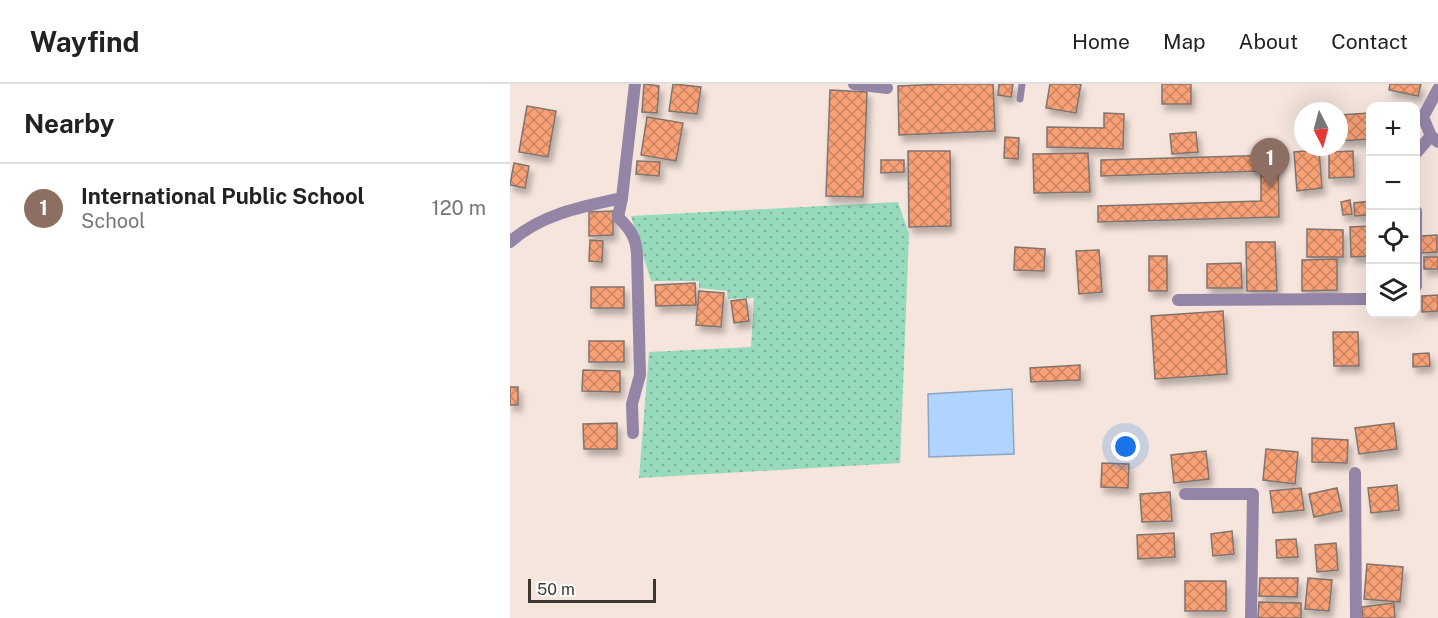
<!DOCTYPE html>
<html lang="en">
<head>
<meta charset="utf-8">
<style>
	body { margin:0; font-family:"Public Sans",sans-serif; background:#f6f6f6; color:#222 }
	.controls { position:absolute; right:18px; top:18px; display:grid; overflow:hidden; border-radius:12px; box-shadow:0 6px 24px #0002 }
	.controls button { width:54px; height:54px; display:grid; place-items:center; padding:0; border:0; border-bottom:2px solid #e0e0e0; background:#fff; color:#222; font:30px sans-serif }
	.compass { position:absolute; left:784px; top:18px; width:54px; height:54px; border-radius:50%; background:#fff; box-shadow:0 6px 24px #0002; rotate:174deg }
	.scale { position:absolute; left:18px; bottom:15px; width:128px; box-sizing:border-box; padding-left:6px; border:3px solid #3d3734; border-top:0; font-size:16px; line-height:21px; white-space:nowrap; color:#3d3734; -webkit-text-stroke:4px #fff; paint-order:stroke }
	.you { position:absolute; left:616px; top:363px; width:21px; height:21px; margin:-15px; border:4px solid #fff; border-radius:50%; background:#1a73e8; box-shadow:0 0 0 9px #1a73e833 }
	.badge { display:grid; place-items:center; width:39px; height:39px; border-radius:50%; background:#b45309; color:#fff; font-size:20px; font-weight:700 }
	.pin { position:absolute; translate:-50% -50px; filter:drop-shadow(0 2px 3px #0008) }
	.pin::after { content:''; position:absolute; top:32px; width:21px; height:18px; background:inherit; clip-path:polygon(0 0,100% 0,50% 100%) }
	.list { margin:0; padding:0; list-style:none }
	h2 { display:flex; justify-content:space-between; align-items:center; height:78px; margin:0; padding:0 24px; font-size:26px }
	h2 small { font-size:20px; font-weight:400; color:#767676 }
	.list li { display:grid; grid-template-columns:39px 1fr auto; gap:18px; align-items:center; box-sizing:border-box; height:90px; padding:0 24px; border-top:2px solid #e0e0e0 }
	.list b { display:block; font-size:22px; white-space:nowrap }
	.list p { margin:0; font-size:20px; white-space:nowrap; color:#767676 }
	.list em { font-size:20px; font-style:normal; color:#767676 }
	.icon { flex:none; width:33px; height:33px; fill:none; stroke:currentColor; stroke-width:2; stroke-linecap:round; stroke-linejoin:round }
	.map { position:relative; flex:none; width:928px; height:534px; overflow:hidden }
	header { display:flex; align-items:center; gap:36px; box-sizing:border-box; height:84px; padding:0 30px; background:#fff; border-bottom:2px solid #e0e0e0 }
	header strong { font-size:28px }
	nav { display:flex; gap:33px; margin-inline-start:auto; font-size:21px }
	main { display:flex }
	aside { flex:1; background:#fff }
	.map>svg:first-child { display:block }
	.green { fill:url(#green-dots) }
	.water { fill:#afd4ff; stroke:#8da5c2; stroke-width:1.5 }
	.building { fill:url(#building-cross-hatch); stroke:#82736d; stroke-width:1.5; filter:url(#shadow) }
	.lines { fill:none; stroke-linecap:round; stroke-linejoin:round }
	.lane { stroke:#9485a7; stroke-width:7 }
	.street { stroke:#9485a7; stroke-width:12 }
</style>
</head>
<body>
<header>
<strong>Wayfind</strong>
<nav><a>Home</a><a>Map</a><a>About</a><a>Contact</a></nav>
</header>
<main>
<aside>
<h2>Nearby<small></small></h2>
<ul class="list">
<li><span class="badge" style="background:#8d6e63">1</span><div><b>International Public School</b><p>School</p></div><em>120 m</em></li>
</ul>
</aside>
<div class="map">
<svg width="928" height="534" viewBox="0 0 928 534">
	<defs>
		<pattern id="green-dots" width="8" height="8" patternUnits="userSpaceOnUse" patternTransform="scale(1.5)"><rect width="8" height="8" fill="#98dbbc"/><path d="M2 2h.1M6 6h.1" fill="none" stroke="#7db29a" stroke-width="1.8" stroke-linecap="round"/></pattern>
		<pattern id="building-cross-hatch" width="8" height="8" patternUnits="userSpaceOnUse" patternTransform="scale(1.5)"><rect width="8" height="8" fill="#f8a176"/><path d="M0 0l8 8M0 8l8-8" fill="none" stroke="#ca8462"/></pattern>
		<filter id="shadow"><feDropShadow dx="3.5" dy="6" stdDeviation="3" flood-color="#0004"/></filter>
	</defs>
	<rect width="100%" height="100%" fill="#f5e5dd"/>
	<path class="green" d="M388 118 399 150 390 379 129 394 139 268 241 263 244 214 218 215 217 207 189 204V197H141L121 132Z"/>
	<path class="water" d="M502 305 504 370 419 373 418 310Z"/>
	<g class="building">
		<path d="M134 0 149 2 147 29 132 28Z"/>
		<path d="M163 0 191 3 187 30 159 27Z"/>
		<path d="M435 0H483L485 47 389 51 388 2Z"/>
		<path d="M489 0H503L501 13 488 11Z"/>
		<path d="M540 0H571L566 29 536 24Z"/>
		<rect x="652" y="0" width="29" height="20"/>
		<path d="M880 0H911L908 12 879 6Z"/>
		<path d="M320 6 357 8 353 113 316 112Z"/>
		<path d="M17 22 46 27 38 73 9 68Z"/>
		<path d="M594 29 614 30 613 65 537 63V43L594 44Z"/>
		<path d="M860 29V55L829 57V31Z"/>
		<path d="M137 33 173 39 166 77 131 71Z"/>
		<path d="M686 48 688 68 662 70 660 50Z"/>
		<path d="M495 53 509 54 508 75 494 74Z"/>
		<path d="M809 66 812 104 787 107 784 68Z"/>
		<path d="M398 67H440L441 142 399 143Z"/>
		<path d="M843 67 844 93 819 94V68Z"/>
		<path d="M578 69 580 108 524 109 523 70Z"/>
		<path d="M768 71 769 133 588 138V122L751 117V87L591 92V76Z"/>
		<path d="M371 76H394V88L371 89Z"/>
		<path d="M127 77 150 78 149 92 126 90Z"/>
		<path d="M4 79 19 82 15 104 0 101Z"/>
		<path d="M840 116 842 130 833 131 831 118Z"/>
		<path d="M860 117V131L845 132 844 119Z"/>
		<path d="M103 127V151L79 152V128Z"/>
		<path d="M860 142V172L841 173 840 143Z"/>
		<path d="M797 145 833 146V173H797Z"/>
		<path d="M927 151V168L911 169V152Z"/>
		<path d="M80 156 93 157 92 178 79 177Z"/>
		<path d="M736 158H765L767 207H737Z"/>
		<path d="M505 163 535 165 534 187 504 186Z"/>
		<path d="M589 166 592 208 569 210 566 167Z"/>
		<rect x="639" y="172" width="18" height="35"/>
		<rect x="914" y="173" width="14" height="12"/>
		<path d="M827 175V206L792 207V176Z"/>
		<path d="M731 179 732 204H697V180Z"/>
		<path d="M185 199 186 221 146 222 145 201Z"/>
		<rect x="81" y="203" width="33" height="21"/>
		<path d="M189 207 214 209 211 243 186 241Z"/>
		<path d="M928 211V227L912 228V212Z"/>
		<path d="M236 215 239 237 224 239 221 217Z"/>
		<path d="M713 227 717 290 645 295 641 232Z"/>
		<path d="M823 248H848L849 282H824Z"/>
		<rect x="79" y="257" width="35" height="21"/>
		<path d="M919 269 920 282 903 283V270Z"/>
		<path d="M570 281V296L521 298 520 284Z"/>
		<path d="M73 286 110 287V308L72 307Z"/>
		<rect x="0" y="303" width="8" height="18"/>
		<path d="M107 339V365H74L73 340Z"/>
		<path d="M884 339 887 365 849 370 845 344Z"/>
		<path d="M802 354 838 356 837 379 802 378Z"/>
		<path d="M756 365 788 368 785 400 753 396Z"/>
		<path d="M696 367 699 395 664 399 661 371Z"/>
		<path d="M592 379 619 380 618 404 591 403Z"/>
		<path d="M887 401 889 426 861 429 858 404Z"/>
		<path d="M791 404 794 426 763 429 760 407Z"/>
		<path d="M827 404 832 427 804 433 799 410Z"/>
		<path d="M660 408 662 437 632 438 630 410Z"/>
		<path d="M722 447 724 470 703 472 701 450Z"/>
		<path d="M664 449 665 473 628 475 627 451Z"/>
		<path d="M786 455 788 473 767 474 766 456Z"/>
		<path d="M826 459 828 486 807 488 805 461Z"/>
		<path d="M857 480 893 483 890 518 854 515Z"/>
		<path d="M750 494H788L787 513 749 512Z"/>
		<path d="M798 494 822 496 819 527 795 525Z"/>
		<rect x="675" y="497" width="41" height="30"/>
		<path d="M749 518 791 519V534H748Z"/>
		<path d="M884 519 885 534H853L852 523Z"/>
	</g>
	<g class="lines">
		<path class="lane" d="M510 15 512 0"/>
		<g class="street">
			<path d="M344 0 377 4"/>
			<path d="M928 5 913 33 921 52 928 58"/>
			<path d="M906 69 921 52"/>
			<path d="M112 114 108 133C120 145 126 153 127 170L130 291 122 320 123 349"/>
			<path d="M906 127V202"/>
			<path d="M0 158C31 130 74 122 112 114L125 0"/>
			<path d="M668 216 860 215"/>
			<path d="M845 389 846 534"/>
			<path d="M675 410H743L741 534"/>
		</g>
	</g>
</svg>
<div class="controls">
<button>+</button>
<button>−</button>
<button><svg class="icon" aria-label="locate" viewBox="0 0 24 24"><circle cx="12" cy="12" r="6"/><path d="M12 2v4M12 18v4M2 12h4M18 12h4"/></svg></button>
<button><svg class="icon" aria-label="layers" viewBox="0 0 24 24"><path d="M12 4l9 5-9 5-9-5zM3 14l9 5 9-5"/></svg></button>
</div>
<svg class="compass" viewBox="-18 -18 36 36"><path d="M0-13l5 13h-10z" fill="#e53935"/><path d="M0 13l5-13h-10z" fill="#767676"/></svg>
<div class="scale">50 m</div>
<div class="you"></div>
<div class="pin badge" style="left:760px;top:104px;background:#8d6e63">1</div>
</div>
</main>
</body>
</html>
